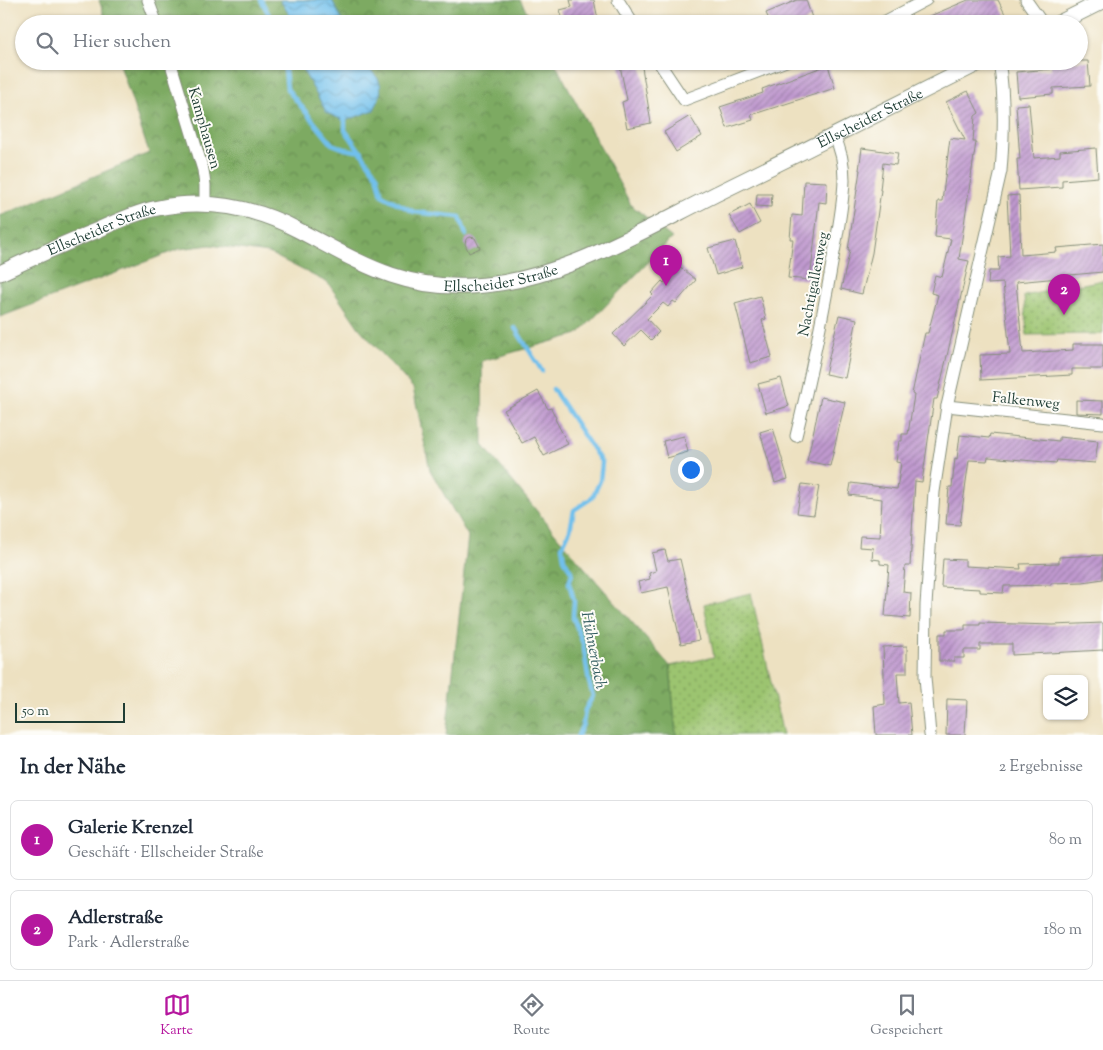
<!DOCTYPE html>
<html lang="de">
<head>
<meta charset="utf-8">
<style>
	body { margin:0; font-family:"Sorts Mill Goudy",serif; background:#f6f6f7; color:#1f2937 }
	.controls { position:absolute; right:15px; bottom:15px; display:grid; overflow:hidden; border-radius:8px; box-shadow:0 1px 4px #0004 }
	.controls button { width:45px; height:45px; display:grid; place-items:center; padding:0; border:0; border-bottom:1px solid #e0e1e3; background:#fff; color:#1f2937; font:25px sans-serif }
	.scale { position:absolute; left:15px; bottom:12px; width:110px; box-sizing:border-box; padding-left:5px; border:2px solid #1f3d34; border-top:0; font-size:14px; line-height:18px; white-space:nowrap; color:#1f3d34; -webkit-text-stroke:4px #fdfcf7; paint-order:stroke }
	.you { position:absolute; left:690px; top:469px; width:18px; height:18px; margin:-12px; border:4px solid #fff; border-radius:50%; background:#1a73e8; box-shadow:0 0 0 8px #1a73e833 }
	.badge { display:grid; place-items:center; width:32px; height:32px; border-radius:50%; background:#b5179e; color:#fff; font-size:16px; font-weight:700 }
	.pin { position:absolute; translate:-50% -41px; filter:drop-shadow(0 1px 2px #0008) }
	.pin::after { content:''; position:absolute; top:26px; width:18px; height:15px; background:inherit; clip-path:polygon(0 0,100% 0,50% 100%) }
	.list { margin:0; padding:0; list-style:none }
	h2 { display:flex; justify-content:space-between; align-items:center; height:65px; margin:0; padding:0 20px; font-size:21px }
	h2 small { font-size:16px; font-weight:400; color:#747a83 }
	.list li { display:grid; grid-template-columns:32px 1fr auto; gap:15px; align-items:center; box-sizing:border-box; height:80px; margin:0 10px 10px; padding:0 10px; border:1px solid #e0e1e3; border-radius:8px }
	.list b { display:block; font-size:19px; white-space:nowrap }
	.list p { margin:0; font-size:16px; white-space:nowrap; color:#747a83 }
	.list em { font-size:16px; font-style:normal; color:#747a83 }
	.icon { flex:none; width:28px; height:28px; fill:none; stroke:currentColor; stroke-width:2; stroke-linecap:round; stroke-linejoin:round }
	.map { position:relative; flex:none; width:1103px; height:735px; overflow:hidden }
	.search { position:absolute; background:#fff; box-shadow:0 1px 4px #0004; left:15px; right:15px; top:15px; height:55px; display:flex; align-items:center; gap:12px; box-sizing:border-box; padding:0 18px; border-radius:28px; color:#747a83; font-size:19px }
	.sheet { height:245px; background:#fff }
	nav { display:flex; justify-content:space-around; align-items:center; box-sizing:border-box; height:70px; border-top:1px solid #e0e1e3; background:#fff; font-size:14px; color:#747a83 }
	nav a { display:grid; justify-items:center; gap:2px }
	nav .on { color:#b5179e }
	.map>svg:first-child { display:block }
	.grass { fill:url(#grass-dots); stroke:#5e8052 }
	.forest { fill:url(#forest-crowns); stroke:#4e744b }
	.water { fill:url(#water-waves); stroke:#487e90 }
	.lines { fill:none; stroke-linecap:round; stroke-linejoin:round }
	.stream { stroke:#71c0ec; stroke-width:4.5 }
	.building { fill:url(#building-hatch) }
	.minor-casing { stroke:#868f7a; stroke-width:13 }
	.tertiary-casing { stroke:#868f7a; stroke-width:17 }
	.minor { stroke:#fff; stroke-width:11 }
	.tertiary { stroke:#fff; stroke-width:15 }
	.labels { text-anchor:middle; stroke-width:4; stroke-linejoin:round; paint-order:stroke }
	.street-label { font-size:15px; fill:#1f3d34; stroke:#fdfcf7 }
	.water-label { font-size:16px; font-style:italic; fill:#345e62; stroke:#fdfcf7 }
</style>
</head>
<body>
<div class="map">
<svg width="1103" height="735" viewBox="0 0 1103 735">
	<defs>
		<pattern id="grass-dots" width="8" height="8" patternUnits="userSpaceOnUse" patternTransform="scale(1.25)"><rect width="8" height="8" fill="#9cc470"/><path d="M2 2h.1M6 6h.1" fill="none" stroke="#7fa05d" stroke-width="1.8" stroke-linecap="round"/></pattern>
		<pattern id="forest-crowns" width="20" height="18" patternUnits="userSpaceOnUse" patternTransform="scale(1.25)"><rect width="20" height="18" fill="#7daa62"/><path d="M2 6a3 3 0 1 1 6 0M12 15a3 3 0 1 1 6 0" fill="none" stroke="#668c52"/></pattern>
		<pattern id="water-waves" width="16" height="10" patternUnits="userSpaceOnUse" patternTransform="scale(1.25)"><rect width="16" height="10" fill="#71c0ec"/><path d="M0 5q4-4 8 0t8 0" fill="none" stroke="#5c9dc0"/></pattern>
		<pattern id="building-hatch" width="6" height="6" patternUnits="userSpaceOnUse" patternTransform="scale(1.25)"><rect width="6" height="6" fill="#c099cf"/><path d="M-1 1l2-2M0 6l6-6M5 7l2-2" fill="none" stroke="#9b7ea9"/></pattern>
	</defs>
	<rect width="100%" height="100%" fill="#fdfcf7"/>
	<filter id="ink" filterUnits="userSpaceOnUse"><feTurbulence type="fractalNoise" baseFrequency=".02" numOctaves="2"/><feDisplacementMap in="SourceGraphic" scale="10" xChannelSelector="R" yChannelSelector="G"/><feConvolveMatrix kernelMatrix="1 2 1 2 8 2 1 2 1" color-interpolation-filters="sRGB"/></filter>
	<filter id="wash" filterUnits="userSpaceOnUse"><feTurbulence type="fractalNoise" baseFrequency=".0096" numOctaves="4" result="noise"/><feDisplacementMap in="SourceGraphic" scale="20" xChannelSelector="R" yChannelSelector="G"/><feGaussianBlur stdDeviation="1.12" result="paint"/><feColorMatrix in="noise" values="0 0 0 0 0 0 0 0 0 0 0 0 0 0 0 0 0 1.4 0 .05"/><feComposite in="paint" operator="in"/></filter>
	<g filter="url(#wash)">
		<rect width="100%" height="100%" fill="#ede1c1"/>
		<g class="grass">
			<path d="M1103 280V334L1027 335 1024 296Z"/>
			<path d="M751 593 783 735H676L670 666 714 657 704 604Z"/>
		</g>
		<g class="forest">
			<path d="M99 0H520L534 24H107Z"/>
			<path d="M119 61H554L631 205 672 238 578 334 482 361 483 445 558 537 670 666 676 735H446L468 536 430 470 413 388 359 328 328 283 269 253 210 245 179 249 0 317V216L149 153Z"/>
		</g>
		<g class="water">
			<path d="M280 0H332L344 24H295Z"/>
			<path d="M300 61H362C365 68 371 70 376 76 385 87 379 99 374 110L345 121 327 113 301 67Z"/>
		</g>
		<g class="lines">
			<g class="stream">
				<path d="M261 0 274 24"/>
				<path d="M284 61 287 89 332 144 345 149 362 152"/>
				<path d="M343 116 345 121V130L377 175 382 195 414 212 460 217 466 235"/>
				<path d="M515 328 542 371"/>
				<path d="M553 389 602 463 600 481 592 498 574 510 570 530 562 547 564 559 572 573 569 583 574 600 573 617 583 644 589 682 593 696 585 710 583 724 578 735"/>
			</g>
		</g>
		<g id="blocks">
			<g class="building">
				<path d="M570 0H594L599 24H564L560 10 572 7Z"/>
				<path d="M797 0H806L812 18 799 24H771L766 13Z"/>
				<path d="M968 0H998L1006 16 989 24H911Z"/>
				<path d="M619 61H641L651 123 627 128 622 102 627 100Z"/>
				<path d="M1065 61H1088L1090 86 1053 88V94L1018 97 1016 72 1051 69V62Z"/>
				<path d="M828 65 835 88 751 115 753 120 727 128 720 107 763 93 762 89Z"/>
				<path d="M968 91 979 113 975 116 973 142H976L959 259 969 261 937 399H934L922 482 915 481 910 566H905L903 592 911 593 910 618 885 616 889 565 880 564V560L872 559 873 548 859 547 860 536 880 537 882 499 849 495 851 483 897 489 901 463 896 462 899 441H902V434H908L914 395 912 394 920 356 925 333H928L938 295 931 293 935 275 942 277 951 239 935 237 938 201H942L950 138 965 140 946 102Z"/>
				<path d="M1029 104 1034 158 1060 156V151L1096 148 1098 177 1062 180V187L1019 190 1017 159H1020L1016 105Z"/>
				<path d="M690 116 702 136 676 152 664 132Z"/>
				<path d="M862 148 898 153 896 165 883 163 880 190H881L872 253 862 294 841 289 850 250H848L860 170H859Z"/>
				<path d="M804 181 827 182 826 203 819 202 810 280 788 278 793 239H790L792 215 802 216Z"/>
				<path d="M757 194H772L771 207 756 206Z"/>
				<path d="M1019 195 1021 255 1057 252 1056 248 1103 244V272L1059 276V278L1016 282 1023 353 1073 350V344H1103V369H1072V375L981 380 980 355 1010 354 1003 283 988 284 989 271H999L998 257 1010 256 1007 196Z"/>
				<path d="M750 204 760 223 740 234 729 215Z"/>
				<path d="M470 237 475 238 480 248 469 253 465 244 466 239Z"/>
				<path d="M735 241 742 267 716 275 708 248Z"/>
				<path d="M678 265 696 280 676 303 673 301 668 307 663 303 647 319 659 332 651 340 641 330 624 346 613 334 653 295 651 293 662 281 664 283Z"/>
				<path d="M760 296 766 319 762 320 772 357 750 363 735 303Z"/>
				<path d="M839 315 857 319 845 378 825 374Z"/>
				<path d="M781 378 789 406 766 413 758 384Z"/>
				<path d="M538 391 548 409 551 408 556 418 555 419 568 444 544 456 534 437 522 443 504 410Z"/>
				<path d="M821 397 845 402 830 466 807 461Z"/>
				<path d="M1076 400 1103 401V414L1076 413Z"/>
				<path d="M773 428 788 479 775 483 760 432Z"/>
				<path d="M990 434 1059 441V437L1098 441 1095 463 1057 460 1056 463 988 457 987 461 969 460 960 525 946 524 949 487H952L955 458 957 459 960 435 989 438Z"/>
				<path d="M684 436 688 452 667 458 663 441Z"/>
				<path d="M802 484 819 486 814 515 797 513Z"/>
				<path d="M665 550 668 561 680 559 699 640 681 644 668 587 641 593 638 582 650 579 649 573 656 571 652 553Z"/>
				<path d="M1103 555V579L1083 582 1051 583V585L1004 586 1003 593 980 592V589L941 587 943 559 965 560V566L1021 569 1020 564 1059 563V557Z"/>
				<path d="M980 623 1053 625 1103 623V650L1012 655V644H980V650H964V658H954V661H939V634H946V630H965V625H980Z"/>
				<path d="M907 646V673H897L899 703 909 702 912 735H876L874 706 885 704 883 647Z"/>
				<path d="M947 699 967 700 965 735H946Z"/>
			</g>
		</g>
	</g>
	<g filter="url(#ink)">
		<use href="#blocks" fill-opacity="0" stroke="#868f7a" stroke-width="1"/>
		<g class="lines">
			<g class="minor-casing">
				<g id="minor">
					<path d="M148 0 157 24"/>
					<path d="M618 0 633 24"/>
					<path d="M1026 0 1043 24"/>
					<path d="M880 24 926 0"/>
					<path d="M170 61 203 170 205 185V204"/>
					<path d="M658 61 684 100 786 61"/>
					<path d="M947 406 1103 423"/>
					<path d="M796 436C809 383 820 329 830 275 835 244 843 212 844 180 844 165 841 149 834 136"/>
					<path d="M930 735 925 677 926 605 934 492 947 406 1001 171C1004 135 1005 97 999 61"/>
				</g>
			</g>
			<g class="tertiary-casing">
				<g id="tertiary">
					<path d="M1057 24 1103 1"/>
					<path id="s1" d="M0 273C32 258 65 243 98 230 117 221 137 212 158 208 205 198 255 207 298 230 358 261 400 290 472 286 560 282 643 230 720 192 808 149 896 105 983 61"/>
				</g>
			</g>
			<use href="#minor" class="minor"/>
			<use href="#tertiary" class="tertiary"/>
		</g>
	</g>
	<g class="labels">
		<g class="street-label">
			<text dy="5" stroke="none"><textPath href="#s1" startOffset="936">Ellscheider Straße</textPath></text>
			<text transform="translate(205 128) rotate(74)" y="5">Kamphausen</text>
			<text dy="5" stroke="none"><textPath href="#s1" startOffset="111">Ellscheider Straße</textPath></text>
			<text dy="5" stroke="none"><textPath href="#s1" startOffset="531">Ellscheider Straße</textPath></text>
			<text transform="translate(813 284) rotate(-79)" y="5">Nachtigallenweg</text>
			<text transform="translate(1026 400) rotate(6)" y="5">Falkenweg</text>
		</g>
		<g class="water-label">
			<text transform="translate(595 650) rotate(79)" y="6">Hühnerbach</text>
		</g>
	</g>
</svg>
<div class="controls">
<button><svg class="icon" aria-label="layers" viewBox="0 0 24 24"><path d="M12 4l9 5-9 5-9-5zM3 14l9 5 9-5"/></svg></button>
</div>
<div class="scale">50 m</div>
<div class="you"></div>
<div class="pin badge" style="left:666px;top:286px">1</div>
<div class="pin badge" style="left:1064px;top:315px">2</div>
<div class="search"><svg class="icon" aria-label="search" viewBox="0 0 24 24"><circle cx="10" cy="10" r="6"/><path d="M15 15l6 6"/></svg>Hier suchen</div>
</div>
<section class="sheet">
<h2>In der Nähe<small>2 Ergebnisse</small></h2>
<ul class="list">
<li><span class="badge">1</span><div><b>Galerie Krenzel</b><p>Geschäft · Ellscheider Straße</p></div><em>80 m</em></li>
<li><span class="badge">2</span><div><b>Adlerstraße</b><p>Park · Adlerstraße</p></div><em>180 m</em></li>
</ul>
</section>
<nav>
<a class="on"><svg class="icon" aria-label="map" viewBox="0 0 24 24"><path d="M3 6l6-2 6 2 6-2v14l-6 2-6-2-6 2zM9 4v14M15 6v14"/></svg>Karte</a>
<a><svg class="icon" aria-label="directions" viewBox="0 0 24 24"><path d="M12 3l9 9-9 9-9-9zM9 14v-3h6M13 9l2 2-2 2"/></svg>Route</a>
<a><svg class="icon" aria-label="saved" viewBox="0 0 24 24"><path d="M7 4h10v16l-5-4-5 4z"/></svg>Gespeichert</a>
</nav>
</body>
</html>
